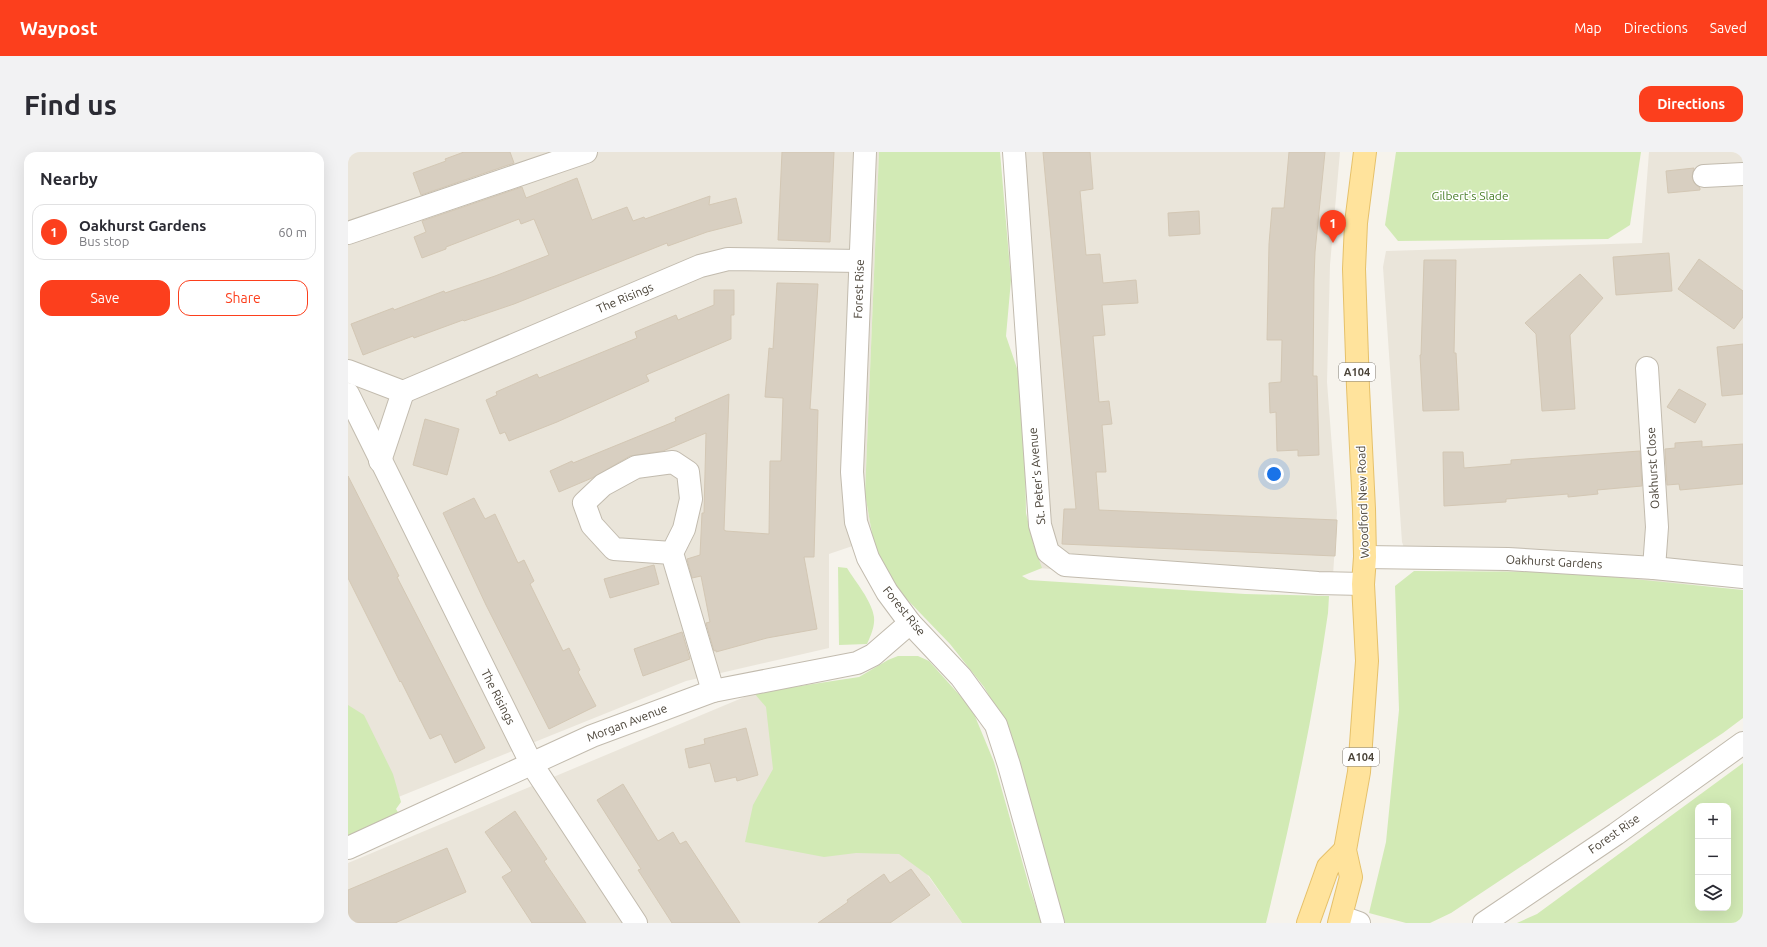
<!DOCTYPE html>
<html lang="en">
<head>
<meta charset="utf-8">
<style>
	body { margin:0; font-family:Ubuntu,sans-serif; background:#f2f2f3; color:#2b2b33 }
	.controls { position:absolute; right:12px; bottom:12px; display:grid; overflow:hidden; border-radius:8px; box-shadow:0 4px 16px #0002 }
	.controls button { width:36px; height:36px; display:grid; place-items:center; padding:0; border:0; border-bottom:1px solid #e1e1e2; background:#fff; color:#2b2b33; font:20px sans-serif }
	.you { position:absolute; left:926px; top:322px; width:14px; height:14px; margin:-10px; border:3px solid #fff; border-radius:50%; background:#1a73e8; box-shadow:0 0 0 6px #1a73e833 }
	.badge { display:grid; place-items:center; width:26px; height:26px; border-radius:50%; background:#fc3f1d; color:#fff; font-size:13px; font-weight:700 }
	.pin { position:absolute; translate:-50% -33px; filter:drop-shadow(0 1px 2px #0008) }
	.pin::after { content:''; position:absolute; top:21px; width:14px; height:12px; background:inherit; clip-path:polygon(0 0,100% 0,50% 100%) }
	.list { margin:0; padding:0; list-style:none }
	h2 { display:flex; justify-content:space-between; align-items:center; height:52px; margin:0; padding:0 16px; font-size:17px }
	h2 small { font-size:13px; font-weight:400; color:#7c7c81 }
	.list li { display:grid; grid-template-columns:26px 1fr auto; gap:12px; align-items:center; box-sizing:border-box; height:56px; margin:0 8px 8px; padding:0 8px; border:1px solid #e1e1e2; border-radius:12px }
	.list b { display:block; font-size:15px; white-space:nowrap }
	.list p { margin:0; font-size:13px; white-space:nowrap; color:#7c7c81 }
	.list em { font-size:13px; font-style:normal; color:#7c7c81 }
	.actions { display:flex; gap:8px; padding:12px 16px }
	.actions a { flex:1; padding:9px 0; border:1px solid #fc3f1d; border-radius:12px; text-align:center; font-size:14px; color:#fc3f1d }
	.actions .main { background:#fc3f1d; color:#fff }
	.icon { flex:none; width:22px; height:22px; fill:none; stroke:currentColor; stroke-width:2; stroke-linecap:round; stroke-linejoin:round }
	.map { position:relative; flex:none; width:1395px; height:771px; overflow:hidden; border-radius:12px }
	header { display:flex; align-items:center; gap:24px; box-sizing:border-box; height:56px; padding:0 20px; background:#fc3f1d; color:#fff }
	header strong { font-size:19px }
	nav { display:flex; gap:22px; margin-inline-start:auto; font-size:14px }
	.intro { display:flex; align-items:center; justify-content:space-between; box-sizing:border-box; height:96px; padding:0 24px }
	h1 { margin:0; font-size:28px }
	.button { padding:10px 18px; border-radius:12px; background:#fc3f1d; color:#fff; font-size:14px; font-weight:700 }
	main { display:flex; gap:24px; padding:0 24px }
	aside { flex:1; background:#fff; border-radius:12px; box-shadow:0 4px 16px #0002 }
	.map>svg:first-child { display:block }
	.residential { fill:#eae5da }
	.green { fill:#d2eab5; fill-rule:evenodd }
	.building { fill:#d8cfc1; stroke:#d3c7b4 }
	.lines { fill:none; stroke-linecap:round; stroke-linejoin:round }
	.minor-casing { stroke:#c2bbae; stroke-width:24 }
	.major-casing { stroke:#e6c16a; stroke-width:24 }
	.minor { stroke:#fff; stroke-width:22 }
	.major { stroke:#ffe39c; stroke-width:22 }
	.labels { text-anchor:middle; stroke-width:3; stroke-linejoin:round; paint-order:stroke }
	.shield { fill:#fff; stroke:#817c74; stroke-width:1 }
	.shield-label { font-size:11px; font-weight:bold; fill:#4b4439 }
	.park-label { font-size:12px; fill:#4a7f2a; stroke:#fff }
	.street-label { font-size:12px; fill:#4b4439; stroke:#fff }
</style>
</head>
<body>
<header>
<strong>Waypost</strong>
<nav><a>Map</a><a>Directions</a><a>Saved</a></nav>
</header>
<div class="intro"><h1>Find us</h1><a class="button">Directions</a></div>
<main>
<aside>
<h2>Nearby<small></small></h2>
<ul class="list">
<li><span class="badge">1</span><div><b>Oakhurst Gardens</b><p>Bus stop</p></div><em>60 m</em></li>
</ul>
<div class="actions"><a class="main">Save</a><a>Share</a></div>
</aside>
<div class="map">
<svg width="1395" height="771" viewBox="0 0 1395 771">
	<rect width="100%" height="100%" fill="#f6f3ec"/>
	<g class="residential">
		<path d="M0 0H531L517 342 525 387 481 402V496L338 529 43 648 0 555Z"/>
		<path d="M660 0H992L982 113 979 230 989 361 984 439 690 416Z"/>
		<path d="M1301 0H1395V436L1063 414 1054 390 1035 115 1038 99 1294 91Z"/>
		<path d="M406 541 558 693 614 771H0V711Z"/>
	</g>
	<g class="green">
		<path d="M531 0H652L663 128 658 184 676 237 678 361 686 394 694 416 674 424 681 428 897 442 981 444 980 461C965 566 943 669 918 771H717L647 554 636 535 602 492 550 438 530 403 525 387 517 342Z"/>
		<path d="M1048 0H1293L1282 73 1260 87 1050 89 1037 73Z"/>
		<path d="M490 415 499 416C507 429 524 449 526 465 527 474 523 483 519 492L491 493Z"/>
		<path d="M1066 419 1216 420 1395 438V566L1375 581 1103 761 1082 771H1058L1021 761 1038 690 1051 558 1047 434Z"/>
		<path d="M550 504H570L581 509 624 557 646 610 682 737 694 771H614L581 724 551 702 508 701 476 705 397 690 405 653 425 617 418 555 406 541 511 525 540 508Z"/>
		<path d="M0 553 16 563 45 622 53 650 48 657 51 662 0 685Z"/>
		<path d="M1395 611V771H1169L1189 762ZM1350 654H1380V756H1350Z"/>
	</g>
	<g class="building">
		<path d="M116 0H162L166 11 73 43 65 21 98 9 97 7Z"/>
		<path d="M434 0H486L482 90 430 88Z"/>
		<path d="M695 0H742L745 37 732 39 738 103 752 102 755 131 788 128 790 151 754 153 757 183 745 184 751 250 761 249 764 272 754 273 758 320H748L751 358 989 368 987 404 714 392 716 357H728Z"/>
		<path d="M941 0H977L967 100 966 128 965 224H969L971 303 950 304V298L929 299 928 260 922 261 921 231 933 230 934 188H919L921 92 924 56H936Z"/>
		<path d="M1346 16 1344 25 1346 31 1352 36V38L1320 41 1318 19Z"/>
		<path d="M229 26 244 68 279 55 285 69 296 65 297 67 362 44 361 53 388 46 394 71 359 80 320 94 319 91 166 152 116 169 115 168 66 186 65 184 15 203 3 172 45 156 46 158 96 139 97 141 147 124 201 103 186 67 173 72 171 67 98 95V97L74 106 66 85 78 80 74 69 174 35 178 46Z"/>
		<path d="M851 59 852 82 821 84 820 61Z"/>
		<path d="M1321 101 1324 139 1268 143 1265 105Z"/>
		<path d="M1351 107 1395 139V165L1386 177 1330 137Z"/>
		<path d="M1076 108H1108L1106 201H1108L1111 258 1075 259 1072 203H1073Z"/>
		<path d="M1232 122 1255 146 1222 183 1227 257 1194 259 1188 182 1177 171Z"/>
		<path d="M429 131 470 132 462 257 470 258 466 405H456L469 477 419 486 368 500V498L366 499 358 471 362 470 353 424 344 426 339 407 352 403 354 361H356L358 281 315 299 282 304 244 326 211 340 202 319 224 309 225 311 328 269 327 266 381 242 376 378 378 379 421 382 422 309H433L434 278 435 246 417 245 421 196 425 197Z"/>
		<path d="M366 138H386V163H383V187L298 223 301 229 209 270 161 289 157 280 152 282 138 248 149 243 148 240 189 222 191 226 289 186 287 180 328 163 330 168 366 153Z"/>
		<path d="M1395 192V242L1374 244 1369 195Z"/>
		<path d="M1331 237 1358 252 1347 271 1319 255Z"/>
		<path d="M77 267 111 277 99 323 65 313Z"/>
		<path d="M1354 289V295L1395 292V332L1332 338 1331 332 1319 333 1317 297 1327 296V291Z"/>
		<path d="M1292 299 1294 334 1249 338 1250 342 1220 345V342L1158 347V350L1096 354 1095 300H1115L1116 316 1163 312V308Z"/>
		<path d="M0 324 51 424 49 425 137 596 107 611 93 582 82 587 53 529 52 530 0 426Z"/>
		<path d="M126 346 137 367 147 362 170 411 176 408 186 429 182 432 215 499 221 496 232 518 230 520 248 554 201 577 138 453 95 361Z"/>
		<path d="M306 413 311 432 262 446 256 427Z"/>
		<path d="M334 480 342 507 295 524 286 497Z"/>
		<path d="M398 576 410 623 389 629 388 625 367 630 362 611 341 616 337 597 357 592 356 587Z"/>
		<path d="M275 632 310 689 325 680 332 692 338 689 392 771H324L290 718 293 717 249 648Z"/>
		<path d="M167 659 199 707 196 709 238 771H184L154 725 164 719 137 680Z"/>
		<path d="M99 696 118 740 47 771H0V738Z"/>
		<path d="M563 717 582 743 542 771H470L500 750 499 748 536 722 542 731Z"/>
	</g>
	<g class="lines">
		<g class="minor-casing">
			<g id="minor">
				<path d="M517 0 504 320 508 370 520 406 539 440 562 471 613 525 648 573 661 613 705 771"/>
				<path d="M666 0 692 373 700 400 717 413 970 431 1015 432"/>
				<path d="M1356 24 1395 22"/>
				<path d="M0 81 238 0"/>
				<path d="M1299 216 1309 375 1306 416"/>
				<path d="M0 219 55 240 352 114 380 107 512 109"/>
				<path d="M0 242 183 611 288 771"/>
				<path d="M32 309 55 240"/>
				<path d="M324 401 266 397 244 373 236 351 255 333 288 315 325 310 340 320 343 347 336 377 324 401 365 539"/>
				<path d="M1017 405 1160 407 1306 416 1395 425"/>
				<path d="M0 696 244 584 365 539 509 511 525 503 562 471"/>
				<path d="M994 765 1011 771"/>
				<path d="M1136 771 1268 682 1395 591"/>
			</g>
		</g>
		<g class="major-casing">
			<g id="major">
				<path d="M960 771 980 715 997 698"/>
				<path d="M991 771 1003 725 997 698 1011 620 1019 509 1015 432 1017 405 1016 357 1010 235 1006 117 1008 71 1017 0"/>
			</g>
		</g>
		<use href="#minor" class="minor"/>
		<use href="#major" class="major"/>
	</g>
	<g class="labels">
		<g class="shield">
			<rect x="991" y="211" width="36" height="18" rx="3"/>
			<rect x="995" y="596" width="36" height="18" rx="3"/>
		</g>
		<g class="shield-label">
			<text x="1009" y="224">A104</text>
			<text x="1013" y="609">A104</text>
		</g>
		<g class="park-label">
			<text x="1122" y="48">Gilbert's Slade</text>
		</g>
		<g class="street-label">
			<text transform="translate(511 137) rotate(-88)" y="4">Forest Rise</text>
			<text transform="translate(277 146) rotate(-23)" y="4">The Risings</text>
			<text transform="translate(1305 316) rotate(-93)" y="4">Oakhurst Close</text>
			<text transform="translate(689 324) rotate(-95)" y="4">St. Peter's Avenue</text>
			<text transform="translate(1015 350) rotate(-92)" y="4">Woodford New Road</text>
			<text transform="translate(1206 410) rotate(3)" y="4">Oakhurst Gardens</text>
			<text transform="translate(556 459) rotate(51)" y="4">Forest Rise</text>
			<text transform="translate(150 545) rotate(63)" y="4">The Risings</text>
			<text transform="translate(279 571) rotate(-21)" y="4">Morgan Avenue</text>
			<text transform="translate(1266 682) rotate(-35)" y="4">Forest Rise</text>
		</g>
	</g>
</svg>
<div class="controls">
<button>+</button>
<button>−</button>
<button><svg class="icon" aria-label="layers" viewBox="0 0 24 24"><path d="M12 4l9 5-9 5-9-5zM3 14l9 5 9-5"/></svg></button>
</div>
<div class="you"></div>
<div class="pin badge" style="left:985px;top:91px">1</div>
</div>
</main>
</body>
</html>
